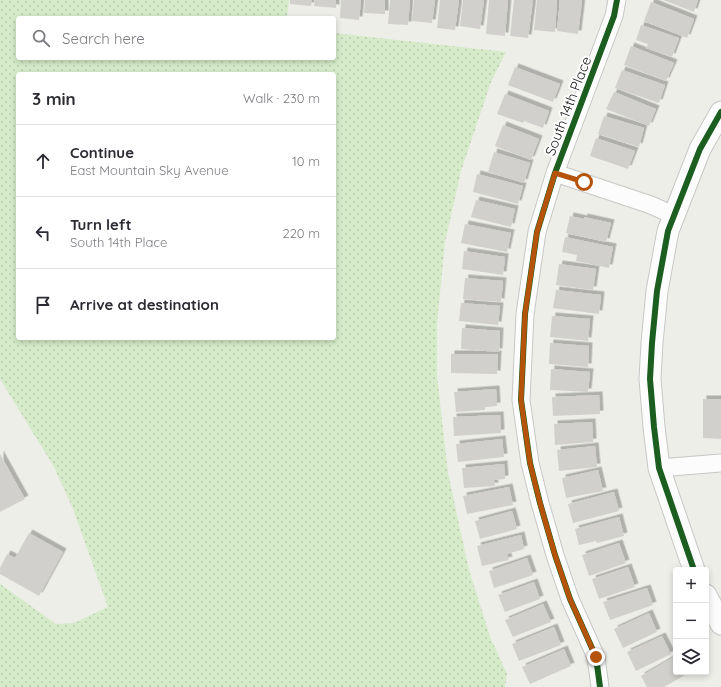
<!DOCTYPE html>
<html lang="en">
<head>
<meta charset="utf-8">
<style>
	body { margin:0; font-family:Quicksand,sans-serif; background:#f7f7f7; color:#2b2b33 }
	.controls { position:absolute; right:12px; bottom:12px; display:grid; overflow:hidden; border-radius:4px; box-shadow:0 2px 6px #0003 }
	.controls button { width:36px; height:36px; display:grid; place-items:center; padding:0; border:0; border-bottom:1px solid #e1e1e2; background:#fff; color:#2b2b33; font:20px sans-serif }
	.stop { position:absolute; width:12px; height:12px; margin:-9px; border:3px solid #b45309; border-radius:50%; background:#fff }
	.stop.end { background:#b45309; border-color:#fff; box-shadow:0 1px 4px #0008 }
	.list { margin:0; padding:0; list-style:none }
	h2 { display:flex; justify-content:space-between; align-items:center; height:52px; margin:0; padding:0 16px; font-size:17px }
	h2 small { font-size:13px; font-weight:400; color:#7c7c81 }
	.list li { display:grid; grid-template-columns:26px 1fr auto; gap:12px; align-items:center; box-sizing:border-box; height:72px; padding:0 16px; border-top:1px solid #e1e1e2 }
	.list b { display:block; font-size:15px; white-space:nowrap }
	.list p { margin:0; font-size:13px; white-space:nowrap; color:#7c7c81 }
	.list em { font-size:13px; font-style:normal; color:#7c7c81 }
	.icon { flex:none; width:22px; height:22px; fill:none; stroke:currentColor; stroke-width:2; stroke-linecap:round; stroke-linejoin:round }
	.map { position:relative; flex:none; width:721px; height:687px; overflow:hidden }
	.search { position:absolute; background:#fff; box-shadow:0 2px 6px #0003; left:16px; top:16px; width:320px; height:44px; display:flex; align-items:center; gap:10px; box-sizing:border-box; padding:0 14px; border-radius:4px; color:#7c7c81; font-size:15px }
	.panel { position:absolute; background:#fff; box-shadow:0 2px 6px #0003; left:16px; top:72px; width:320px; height:268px; border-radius:4px }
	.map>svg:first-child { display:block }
	.grass { fill:url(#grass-dots); fill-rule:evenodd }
	.building { fill:#d1d0cc; filter:url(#shadow) }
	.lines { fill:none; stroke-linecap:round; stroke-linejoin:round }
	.minor-casing { stroke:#c7c7c5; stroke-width:19 }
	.tertiary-casing { stroke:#c7c7c5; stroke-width:23 }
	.minor { stroke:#fcfcfc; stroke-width:17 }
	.tertiary { stroke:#fcfcfc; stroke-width:21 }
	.cycleway-casing { stroke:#fff; stroke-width:8 }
	.cycleway { stroke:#1b5e20; stroke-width:6 }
	.route { stroke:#b45309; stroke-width:5 }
	.labels { text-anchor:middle; stroke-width:4; stroke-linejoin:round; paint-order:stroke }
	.street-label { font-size:14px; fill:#202020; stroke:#fff }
</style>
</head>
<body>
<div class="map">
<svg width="721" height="687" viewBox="0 0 721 687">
	<defs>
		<pattern id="grass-dots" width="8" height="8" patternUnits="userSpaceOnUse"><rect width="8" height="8" fill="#d5ebc9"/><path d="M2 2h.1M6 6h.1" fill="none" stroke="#b7c9ac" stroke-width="1.8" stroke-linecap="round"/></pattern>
		<filter id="shadow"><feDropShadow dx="3.5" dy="-3.5" stdDeviation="0" flood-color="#0004"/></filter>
	</defs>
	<rect width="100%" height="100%" fill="#eeeee9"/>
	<path class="grass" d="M0 0H289L287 18H18V58H334V33L506 52 491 82 461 171 445 242 437 324V376L448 473 469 570 491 639 507 674 505 687H0V584L56 624 74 623 108 607 73 509 54 467 0 379ZM18 74H334V338H18Z"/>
	<g class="building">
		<path d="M290 0H312L311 6 290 4Z"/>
		<path d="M315 0H336V8L314 6Z"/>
		<path d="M341 0H361L359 20 340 18Z"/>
		<path d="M365 0H385V14L364 13Z"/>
		<path d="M390 0H410L408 25 388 24Z"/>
		<path d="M414 0H435L432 23 412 21Z"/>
		<path d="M440 0H459L455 30 437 28Z"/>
		<path d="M463 0H484L480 29 460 26Z"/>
		<path d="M489 0H508L505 36 486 34Z"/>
		<path d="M514 0H533L528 38 510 36Z"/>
		<path d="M537 0H557L555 32 534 30Z"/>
		<path d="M560 0H582L578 34 557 31Z"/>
		<path d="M663 0H698L694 12Z"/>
		<path d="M651 2 694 19 687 38 644 21Z"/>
		<path d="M641 25 679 38 672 57 646 48 648 44 636 40Z"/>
		<path d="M631 46 674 63 666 81 624 65Z"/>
		<path d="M515 67 560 84 553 102 508 85Z"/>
		<path d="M622 70 665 85 659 103 615 88Z"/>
		<path d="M614 92 656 109 649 126 606 109Z"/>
		<path d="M505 94 549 111 543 128 524 121 523 123 497 114Z"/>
		<path d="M604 116 644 128 639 147 598 134Z"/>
		<path d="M503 125 539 139 531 160 495 146Z"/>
		<path d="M596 138 635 151 628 169 590 156Z"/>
		<path d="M494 152 530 163 524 183 488 172Z"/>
		<path d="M477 174 523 186 518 204 473 192Z"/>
		<path d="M476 200 515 209 511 227 471 217Z"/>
		<path d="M570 216 584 219V217L611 223 606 242 566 233Z"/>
		<path d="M465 224 511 233 507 252 461 243Z"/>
		<path d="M565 237 613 247 609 268 576 261 577 255 562 252Z"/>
		<path d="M464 251 505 257 503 275 462 269Z"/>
		<path d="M559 264 596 269 593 290 556 285Z"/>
		<path d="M465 278 503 281 501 302 463 299Z"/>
		<path d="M556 290 601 295 599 314 553 308Z"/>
		<path d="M461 303 500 306 498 325 459 321Z"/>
		<path d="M552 316 590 319 588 341 550 337Z"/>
		<path d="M462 328 500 331 499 352 461 349Z"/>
		<path d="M550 343 589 346 588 367 549 364Z"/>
		<path d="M451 354H498L497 374 451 373Z"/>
		<path d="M551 369 590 372 588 392 550 390Z"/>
		<path d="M496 389 497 406 485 407V410L456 412 454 392Z"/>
		<path d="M599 395 600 414 553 416 552 397Z"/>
		<path d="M703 399H721V439L703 438Z"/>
		<path d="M500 415 501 433 454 436 453 417Z"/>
		<path d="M592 422 593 442 555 445 554 424Z"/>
		<path d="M502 439 504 457 458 462 456 444Z"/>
		<path d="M595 446 597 467 559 471 557 450Z"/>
		<path d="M0 454 25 499 0 512Z"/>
		<path d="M504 464 505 479 494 480 495 486 464 488 462 468Z"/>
		<path d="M598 470 603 491 566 498 562 478Z"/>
		<path d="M509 487 513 505 467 514 463 496Z"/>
		<path d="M614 492 619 511 573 523 568 504Z"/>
		<path d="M512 511 517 529 480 539 475 521Z"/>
		<path d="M619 517 624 536 597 543 596 541 579 545 575 529Z"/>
		<path d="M29 533 63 552 39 596 0 574V568L7 554 15 558Z"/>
		<path d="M521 535 524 549 507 554 509 560 482 566 477 546Z"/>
		<path d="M619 543 626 563 589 576 582 555Z"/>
		<path d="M527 558 533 575 494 588 489 571Z"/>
		<path d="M628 567 635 587 599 599 592 579Z"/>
		<path d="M534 582 540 599 505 612 498 595Z"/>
		<path d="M647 588 653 605 610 620 603 602Z"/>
		<path d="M543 604 551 622 513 637 505 620Z"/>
		<path d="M649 613 657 632 623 648 614 629Z"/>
		<path d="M554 627 561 645 519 661 512 644Z"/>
		<path d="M662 636 671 654 636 671 627 652Z"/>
		<path d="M564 649 571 666 530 684 522 667Z"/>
		<path d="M674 657 676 661V672H683L685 675 664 687H647L641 676Z"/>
	</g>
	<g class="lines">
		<g class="minor-casing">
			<g id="minor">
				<path d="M555 173 651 205 673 215"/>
				<path d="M659 468 721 463"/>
				<path d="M600 687 596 657 570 599 555 555 540 503 530 463 521 400 525 314 537 232 555 173 614 16 617 0"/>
			</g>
		</g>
		<g class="tertiary-casing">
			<g id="tertiary">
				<path d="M694 570 659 468 654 427 650 379 652 343 657 291 668 231 700 149 721 112"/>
				<path d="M706 595 721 624"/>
			</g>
		</g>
		<use href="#minor" class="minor"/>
		<use href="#tertiary" class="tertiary"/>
		<g class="cycleway-casing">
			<g id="cycleway">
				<path d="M694 570 659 468 654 427 650 379 652 343 657 291 668 231 700 149 721 112"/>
				<path d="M600 687 596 657 570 599 555 555 540 503 530 463 521 400 525 314 537 232 555 173 614 16 617 0"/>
			</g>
		</g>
		<use href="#cycleway" class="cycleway"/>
	</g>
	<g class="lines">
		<path class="route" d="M584 182 555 173 537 232 525 314 521 400 530 463 540 503 555 555 570 599 596 657"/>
	</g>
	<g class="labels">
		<g class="street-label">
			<text transform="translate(568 106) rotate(-69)" y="5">South 14th Place</text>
		</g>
	</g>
</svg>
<div class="controls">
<button>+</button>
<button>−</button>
<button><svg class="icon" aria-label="layers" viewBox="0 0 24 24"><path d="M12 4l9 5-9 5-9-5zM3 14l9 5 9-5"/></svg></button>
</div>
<div class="stop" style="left:584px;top:182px"></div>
<div class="stop end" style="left:596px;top:657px"></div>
<div class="search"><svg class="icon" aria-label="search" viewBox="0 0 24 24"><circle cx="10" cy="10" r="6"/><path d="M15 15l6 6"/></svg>Search here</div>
<section class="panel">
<h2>3 min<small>Walk · 230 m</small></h2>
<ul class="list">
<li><svg class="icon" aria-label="ahead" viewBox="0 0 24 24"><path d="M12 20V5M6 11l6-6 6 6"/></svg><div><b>Continue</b><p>East Mountain Sky Avenue</p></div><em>10 m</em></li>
<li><svg class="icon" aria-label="left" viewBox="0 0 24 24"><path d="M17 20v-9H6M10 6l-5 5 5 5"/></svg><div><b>Turn left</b><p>South 14th Place</p></div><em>220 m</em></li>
<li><svg class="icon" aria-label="arrive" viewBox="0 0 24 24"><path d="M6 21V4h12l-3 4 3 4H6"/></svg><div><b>Arrive at destination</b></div></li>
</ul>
</section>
</div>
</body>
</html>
